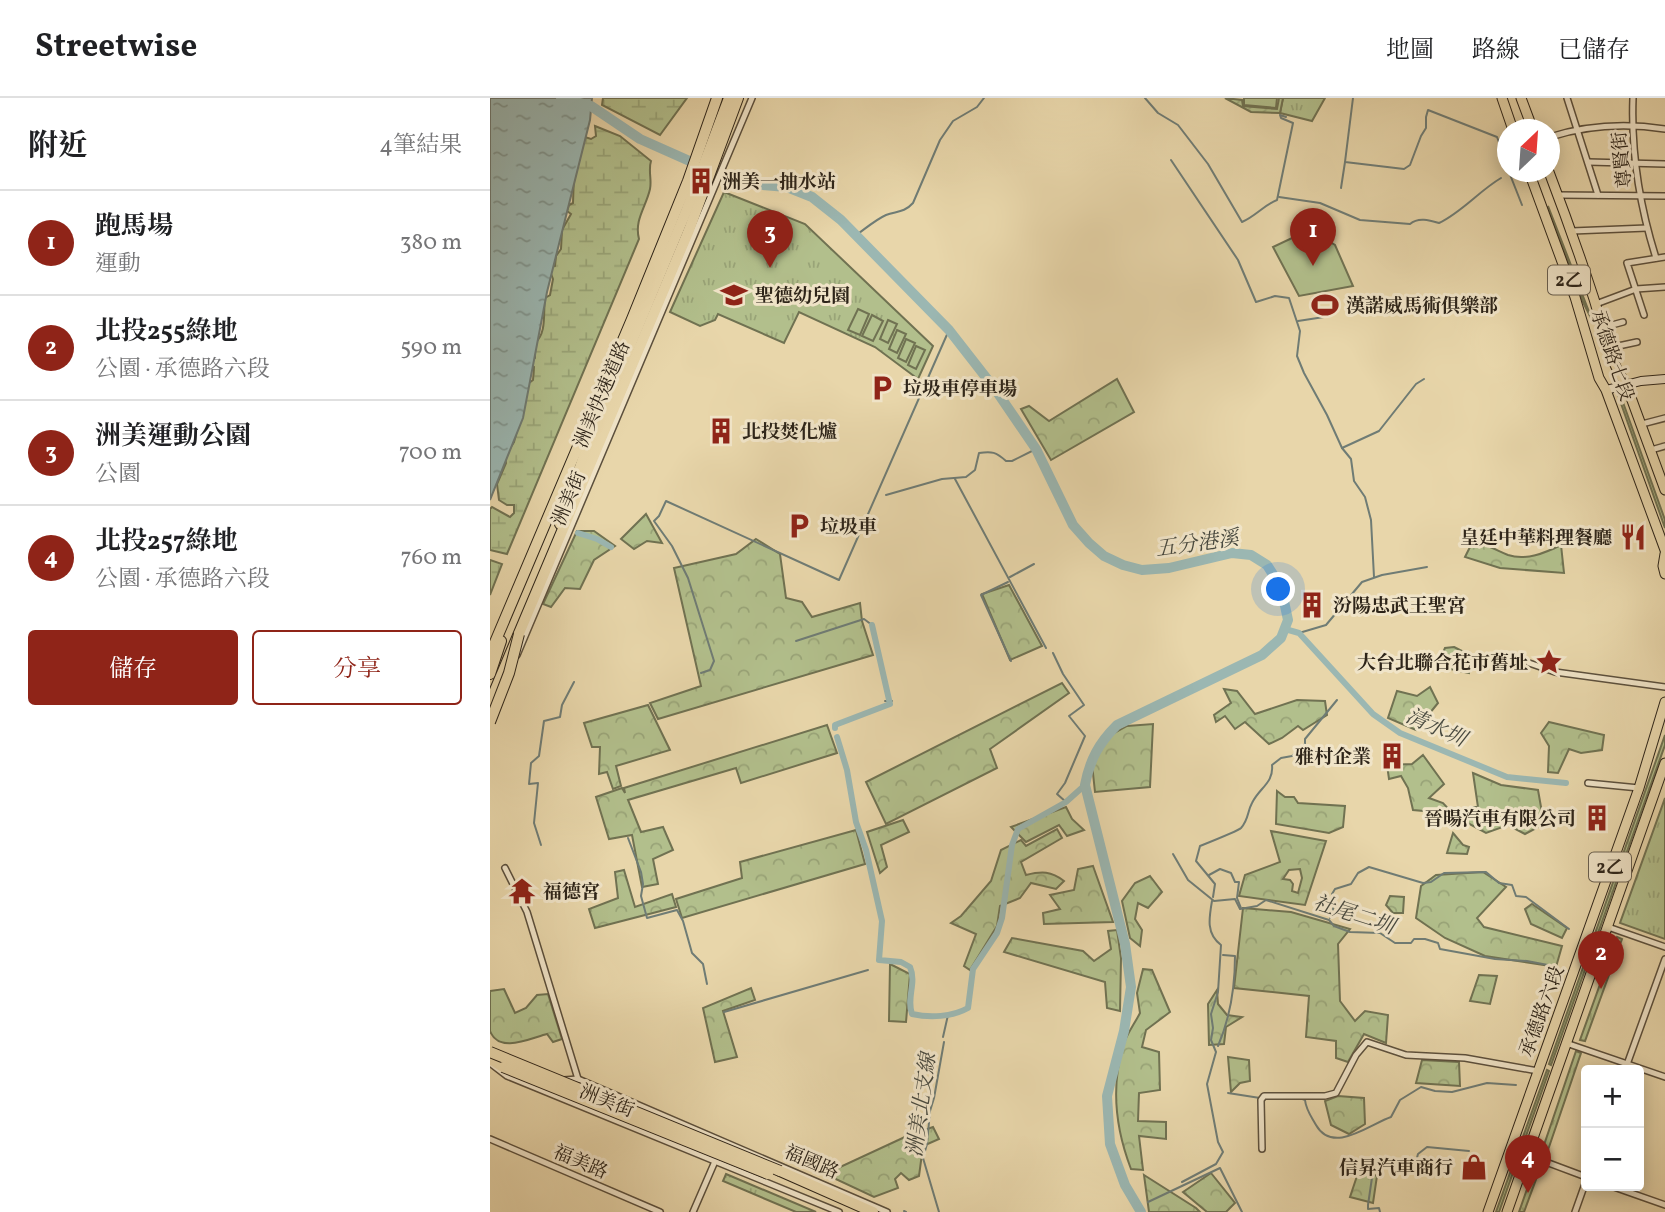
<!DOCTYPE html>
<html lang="zh-TW">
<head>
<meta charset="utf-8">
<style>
	body { margin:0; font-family:Vollkorn,"Noto Serif TC",serif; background:#f6f6f6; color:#202124 }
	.controls { position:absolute; right:21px; bottom:21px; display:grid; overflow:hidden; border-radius:7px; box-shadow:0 4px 18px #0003 }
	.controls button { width:63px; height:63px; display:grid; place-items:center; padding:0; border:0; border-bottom:2px solid #e0e0e0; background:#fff; color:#202124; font:35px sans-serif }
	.compass { position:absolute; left:1007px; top:21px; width:63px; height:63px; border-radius:50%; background:#fff; box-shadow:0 4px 18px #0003; rotate:25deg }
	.you { position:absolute; left:789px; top:492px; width:24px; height:24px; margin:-18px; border:5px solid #fff; border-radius:50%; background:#1a73e8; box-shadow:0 0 0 10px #1a73e833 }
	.badge { display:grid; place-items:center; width:46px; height:46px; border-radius:50%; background:#8f2418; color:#fff; font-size:23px; font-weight:700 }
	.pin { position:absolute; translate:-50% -58px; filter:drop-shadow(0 2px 4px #0008) }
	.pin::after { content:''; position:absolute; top:37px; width:24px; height:21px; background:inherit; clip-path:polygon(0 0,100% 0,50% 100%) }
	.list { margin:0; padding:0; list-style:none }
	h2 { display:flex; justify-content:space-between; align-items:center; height:91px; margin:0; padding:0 28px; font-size:30px }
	h2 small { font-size:23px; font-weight:400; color:#757577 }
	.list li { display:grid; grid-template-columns:46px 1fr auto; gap:21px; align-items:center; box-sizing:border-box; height:105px; padding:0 28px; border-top:2px solid #e0e0e0 }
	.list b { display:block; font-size:26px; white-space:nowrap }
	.list p { margin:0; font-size:23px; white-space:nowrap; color:#757577 }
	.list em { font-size:23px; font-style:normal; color:#757577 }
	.actions { display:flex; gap:14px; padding:21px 28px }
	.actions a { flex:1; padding:16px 0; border:2px solid #8f2418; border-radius:7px; text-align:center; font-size:24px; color:#8f2418 }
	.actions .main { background:#8f2418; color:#fff }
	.map { position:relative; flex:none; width:1175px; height:1114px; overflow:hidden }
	header { display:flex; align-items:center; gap:42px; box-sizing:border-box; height:98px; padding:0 35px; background:#fff; border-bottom:2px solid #e0e0e0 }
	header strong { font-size:33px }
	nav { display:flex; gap:38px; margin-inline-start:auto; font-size:24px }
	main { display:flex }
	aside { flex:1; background:#fff }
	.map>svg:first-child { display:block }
	.grass { fill:url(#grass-tufts); stroke:#707252; stroke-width:2 }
	.forest { fill:url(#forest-crowns); stroke:#707252; stroke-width:2; fill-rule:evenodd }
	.wetland { fill:url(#wetland-marsh); stroke:#707252; stroke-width:2 }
	.garden { fill:url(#garden-furrows); stroke:#707252; stroke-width:2 }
	.pitch { fill:#b2bf8c; stroke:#707252; stroke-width:2 }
	.water { fill:url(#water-ripples); stroke:#6f7c75; stroke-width:2 }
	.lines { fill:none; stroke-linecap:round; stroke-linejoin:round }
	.stream { stroke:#6f7c75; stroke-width:2 }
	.canal { stroke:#9bb7b2; stroke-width:6 }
	.river { stroke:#9bb7b2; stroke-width:10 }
	.street-casing { stroke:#5c503d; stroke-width:8 }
	.secondary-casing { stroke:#2d2419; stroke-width:10 }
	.primary-casing { stroke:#2d2419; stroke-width:11 }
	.highway-casing { stroke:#2d2419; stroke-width:12 }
	.street { stroke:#f0e4c8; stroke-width:5 }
	.secondary { stroke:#f0e4c8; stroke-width:8 }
	.primary { stroke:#e8d6aa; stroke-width:9 }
	.highway { stroke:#e8d6aa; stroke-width:10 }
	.highway-bridge-casing { stroke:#2d2419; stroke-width:12; stroke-linecap:butt }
	.highway-bridge { stroke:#e8d6aa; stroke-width:10 }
	.labels { text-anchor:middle; stroke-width:6; stroke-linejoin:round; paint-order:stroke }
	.shield { fill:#f0e4c8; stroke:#685e4e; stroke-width:2 }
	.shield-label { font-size:18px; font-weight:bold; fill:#2d2419 }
	.street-label { font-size:19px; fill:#2d2419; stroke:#f0e4c8 }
	.poi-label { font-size:19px; font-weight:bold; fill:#2d2419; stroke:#f0e4c8; text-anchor:start }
	.water-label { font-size:21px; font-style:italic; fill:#48493f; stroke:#f0e4c8 }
</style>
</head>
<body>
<header>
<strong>Streetwise</strong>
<nav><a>地圖</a><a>路線</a><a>已儲存</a></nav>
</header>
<main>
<aside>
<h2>附近<small>4筆結果</small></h2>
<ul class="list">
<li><span class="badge">1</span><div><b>跑馬場</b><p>運動</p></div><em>380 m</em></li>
<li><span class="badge">2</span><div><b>北投255綠地</b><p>公園 · 承德路六段</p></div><em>590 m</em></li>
<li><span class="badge">3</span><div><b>洲美運動公園</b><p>公園</p></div><em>700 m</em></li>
<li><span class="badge">4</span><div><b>北投257綠地</b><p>公園 · 承德路六段</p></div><em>760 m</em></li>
</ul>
<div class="actions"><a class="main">儲存</a><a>分享</a></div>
</aside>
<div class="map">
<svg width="1175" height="1114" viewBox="0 0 1175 1114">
	<defs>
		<pattern id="grass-tufts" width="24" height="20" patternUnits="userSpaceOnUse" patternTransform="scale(1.75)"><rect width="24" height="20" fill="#b2bf8c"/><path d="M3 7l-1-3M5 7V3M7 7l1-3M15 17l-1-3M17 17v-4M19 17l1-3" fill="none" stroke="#99a478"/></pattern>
		<pattern id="forest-crowns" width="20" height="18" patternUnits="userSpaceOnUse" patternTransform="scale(1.75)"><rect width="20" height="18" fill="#b2bf8c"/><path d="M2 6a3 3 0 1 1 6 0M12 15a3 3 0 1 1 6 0" fill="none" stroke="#99a478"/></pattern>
		<pattern id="wetland-marsh" width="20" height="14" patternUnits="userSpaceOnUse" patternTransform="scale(1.75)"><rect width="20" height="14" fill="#b2bf8c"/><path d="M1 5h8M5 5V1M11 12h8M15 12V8" fill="none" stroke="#99a478"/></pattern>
		<pattern id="garden-furrows" width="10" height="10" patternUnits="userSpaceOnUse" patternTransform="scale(1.75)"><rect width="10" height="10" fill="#b2bf8c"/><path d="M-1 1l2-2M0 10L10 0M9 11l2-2" fill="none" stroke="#99a478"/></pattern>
		<pattern id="water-ripples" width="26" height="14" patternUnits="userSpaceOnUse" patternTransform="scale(1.75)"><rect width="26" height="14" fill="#9bb7b2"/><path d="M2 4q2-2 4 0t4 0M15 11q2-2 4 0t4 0" fill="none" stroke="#7f9590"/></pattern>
	</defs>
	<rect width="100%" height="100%" fill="#e8d6aa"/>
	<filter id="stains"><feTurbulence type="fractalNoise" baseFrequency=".00286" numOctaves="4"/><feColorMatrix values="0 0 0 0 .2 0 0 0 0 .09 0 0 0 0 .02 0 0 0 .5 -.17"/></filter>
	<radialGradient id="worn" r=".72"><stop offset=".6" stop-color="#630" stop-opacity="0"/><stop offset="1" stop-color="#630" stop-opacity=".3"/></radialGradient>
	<g class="grass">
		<path d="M793 0H835L822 23 790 15Z"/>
		<path d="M234 94 315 126 443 248 428 281 385 249 309 214 294 245 228 216 225 222 210 228 180 214Z"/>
		<path d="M1175 637V647L1061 967 1059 966Z"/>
		<path d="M1175 700V841L1130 825Z"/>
		<path d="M1127 839 1132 841 1095 943 1090 942Z"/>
		<path d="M1086 953 1091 955 1058 1052 1053 1050Z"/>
		<path d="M1057 972 1059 973 1009 1114H1006Z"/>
		<path d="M1043 1074 1048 1076 1034 1114H1029Z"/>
		<path d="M236 1076 326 1114H306L233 1083Z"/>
	</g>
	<g class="forest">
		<path d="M1058 108 1103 224 1093 204Z"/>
		<path d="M627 281 644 314 561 362 531 311 539 308 559 323Z"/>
		<path d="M1130 296 1175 422V430L1128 297Z"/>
		<path d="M156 416 172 445 157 443 144 451 131 441Z"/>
		<path d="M87 433H104L125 448 104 462 90 491 75 490 61 509 53 506Z"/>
		<path d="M266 441 290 456 296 500 312 504 322 519 370 505 372 523 383 557 168 621 160 605 211 588 184 470 246 456Z"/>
		<path d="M981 447C1001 447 1001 450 1018 457 1036 463 1055 455 1071 447L1074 475 1010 470 975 459Z"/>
		<path d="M519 487 552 548 520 562 492 496Z"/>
		<path d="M964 549 982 558 979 575 961 571 951 559 955 550Z"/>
		<path d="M572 585 579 595 500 651 507 670 396 726 376 684Z"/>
		<path d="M940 589 948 605 926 632 898 620 907 593 927 598Z"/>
		<path d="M734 591 747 593 765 616 807 602 835 603 837 617 813 632 808 628 792 640 779 646 755 624 745 631 735 618 726 624 724 617 741 605Z"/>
		<path d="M158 607 180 652 126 668 131 688 123 691 117 674 109 676 110 649H102L94 625Z"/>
		<path d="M1059 624 1114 637 1112 652 1091 655 1079 651 1068 675 1058 674 1059 648 1051 635Z"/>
		<path d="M663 626 660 689 605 694 602 666 619 638 637 628Z"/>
		<path d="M337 627 347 655 251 685 246 670 138 702 151 734 173 729 183 752 163 761 168 786 152 789 142 737 119 741 106 699 132 690 135 695 134 690Z"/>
		<path d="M933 657 954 686 939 700 953 705 966 719 961 724 945 714 923 712 918 690 911 678 899 681 897 667 922 666Z"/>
		<path d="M983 675 1011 687 1048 692 1054 726 1035 736 1018 727 996 735 974 723 981 709H988Z"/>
		<path d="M787 693 795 699H804L808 705 855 708 853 729 839 735 786 726Z"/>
		<path d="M576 709 582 721 594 732 577 738 569 727 536 744 521 729Z"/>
		<path d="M413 722 419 734 391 747 397 769 390 775 377 734Z"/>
		<path d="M567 731 572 740 531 764 536 777C552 773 561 773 574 783L566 791 541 785 530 800 510 808 507 828 480 872 474 868 486 836 461 825 471 818 501 783 511 752 531 742 536 748Z"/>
		<path d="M366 732 375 766 192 820 186 801 252 780 250 764Z"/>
		<path d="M781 733 836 743 815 807 749 798 755 777 790 764ZM810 771 812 780 808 795 802 793 803 786 800 782 793 781 799 772Z"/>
		<path d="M963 735 973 747 979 749 977 756 957 755Z"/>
		<path d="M603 768 623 824 554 826 553 815 570 811 560 797 584 792 588 771Z"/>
		<path d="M134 772 145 809 182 796 186 809 105 830 99 811 128 800 125 774Z"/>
		<path d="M993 774 1016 789 987 820 994 829 1072 848 1066 869 995 858 955 840 926 820 931 788 946 777Z"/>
		<path d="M660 778 672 794 658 810 648 805 645 821 652 832 650 848 640 840 632 803 645 785Z"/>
		<path d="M900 798 914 799 913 815H903L896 807Z"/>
		<path d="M1042 806 1077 830 1072 840 1041 826 1035 811Z"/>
		<path d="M753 810 801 814 860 831 848 846 850 903 865 923 875 913 898 917 896 945 874 936 858 964 846 960V943L816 939 819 898 744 890Z"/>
		<path d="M627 832 631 860 630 913 617 910 615 884 514 854 522 840 593 853 604 863 621 851 618 833Z"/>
		<path d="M400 866 420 876 416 924 399 923Z"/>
		<path d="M653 871 662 872 680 914 656 932 652 949 669 954 670 992 649 995 648 1023 676 1024V1041L649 1038 653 1072 641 1071C626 1032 621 989 633 948 636 937 645 925 650 915L647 895Z"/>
		<path d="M989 877 1007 878 1000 906 980 903Z"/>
		<path d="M261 890 265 902 233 913 247 959 225 964 213 910Z"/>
		<path d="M14 891 25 915 36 910 47 897 58 896 72 941 63 944 57 936C41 940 9 956 0 933 0 922 0 904 0 893Z"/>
		<path d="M727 892 728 906 737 917 752 919 736 929 734 946 719 947 718 906Z"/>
		<path d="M738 959 759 962 760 983 750 985 741 994Z"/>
		<path d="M932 962 969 964 970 988 926 985Z"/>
		<path d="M848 998 874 1000 875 1026 859 1036 841 1027 835 1003Z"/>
		<path d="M443 1029 449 1041 433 1048 429 1078 419 1082 411 1075 405 1081 408 1090 384 1099 335 1076 417 1038Z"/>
		<path d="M869 1072 887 1078 883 1105 860 1099Z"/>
		<path d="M721 1075 745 1105 736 1114H717L693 1094Z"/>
		<path d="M654 1077 706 1110 710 1114H659Z"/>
	</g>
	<g class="wetland">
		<path d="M113 0H197L170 37 112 7Z"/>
		<path d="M105 28 130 38 161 63C158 72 162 82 160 91 156 109 144 122 149 141L17 456 0 452V411L2 409 20 419 24 415V407H17L9 402 7 386 16 365 15 358 24 344 39 285 43 282 44 269 40 266 41 262 45 260V245C57 235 53 215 55 200L60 197 63 181 60 173 61 169 65 168 66 158 71 151 72 132 81 116 77 113 79 107 83 105 84 76 95 39 101 41 106 38Z"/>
		<path d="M0 462 12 466 0 497Z"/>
	</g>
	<path class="garden" d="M735 0 752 2 753 8 787 11 789 0H793L790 15 761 14Z"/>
	<g class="pitch">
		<path d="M754 0H787L786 10 754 7Z"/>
		<path d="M819 139 835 141 845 147 863 188 809 198 783 149 802 140Z"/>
		<path d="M368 211 379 216 370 237 358 232Z"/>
		<path d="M382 217 393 223 383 243 372 238Z"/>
		<path d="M398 222 407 226 398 245 390 241Z"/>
		<path d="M407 232 416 236 407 255 399 251Z"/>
		<path d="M416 241 425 245 416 264 408 260Z"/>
		<path d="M426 248 435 252 426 271 418 267Z"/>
	</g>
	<path class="water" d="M0 0H102L100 22 57 194 33 320 0 402Z"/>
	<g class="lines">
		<g class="stream">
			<path d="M655 0 668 15 688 27 718 66 752 124C766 118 774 107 787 102L803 25 791 20 790 17 796 19"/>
			<path d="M863 0 855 64 914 71 920 67 931 38 936 30V19L938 12 1007 39 1018 68"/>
			<path d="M681 62 748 162 766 204 785 198 799 200 810 233 807 258 814 275 837 317 852 350"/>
			<path d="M1019 74 1032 107"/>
			<path d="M851 90 855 64"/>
			<path d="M789 99 830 105 870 122 920 126C928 119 939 122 949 125 972 114 989 93 1011 80"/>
			<path d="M365 138C375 131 385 122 396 117 406 113 414 115 423 105L450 42 463 23 487 9 494 0"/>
			<path d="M808 223 834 219"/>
			<path d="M465 381 556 550"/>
			<path d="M396 397 452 381 476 379 485 372 489 355C502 353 506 354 516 363H522L546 351"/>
			<path d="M520 479 544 466"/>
			<path d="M884 479 881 422 875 399 864 383 861 361 852 350 889 333 926 286 934 281"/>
			<path d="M518 484 491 497 521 563"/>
			<path d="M809 535 836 527 872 484 892 477 937 469"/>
			<path d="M306 543 374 521 382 527"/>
			<path d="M563 555 573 576 594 607 579 618 595 638 575 685 567 696 576 704"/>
			<path d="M211 575 220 572 224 563 198 480 182 448 164 423 169 418 176 403 349 482 459 232"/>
			<path d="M395 603H402"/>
			<path d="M138 740 151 774 153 786 151 798 157 820 187 812 193 823 202 855 213 866 217 886"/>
			<path d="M51 747 44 725 48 685 39 686 41 665 49 658 54 623 70 619 72 607 84 584"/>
			<path d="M683 756 698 782 724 803 745 801 750 811 767 808 776 802 839 822 844 828 860 834 890 835 905 845H921L924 841H935L948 845 950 851 1005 861 1037 863 1063 868"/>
			<path d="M719 777 730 771 741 775 745 784H749L747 800 751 810"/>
			<path d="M723 799 725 786 706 763 710 748C715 746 749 732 751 730 759 721 757 714 762 705 769 690 784 685 782 667L791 660 802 658 815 646V641L847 602"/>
			<path d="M840 820 844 808 842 796 845 791 861 786 868 775 879 769 933 785 941 784 954 775 996 774 1009 785 1022 787 1026 798 1036 799 1079 831"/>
			<path d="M234 914 378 872"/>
			<path d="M453 939 458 917"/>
			<path d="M728 948C740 920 745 887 745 858L733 857"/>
			<path d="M738 995 770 1000"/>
			<path d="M810 1000 815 1002C816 1012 821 1018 826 1027 843 1057 880 1026 901 1019L910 1002 931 989 945 993 962 994 997 985 1026 987"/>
			<path d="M692 1084 726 1066 733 1054 728 1044 717 986 726 954 721 942 723 930 721 916 728 894 731 847C716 836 719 820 722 803"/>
			<path d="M658 1104 730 1070 752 1114"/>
			<path d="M414 1113 416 1114"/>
			<path d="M449 1114 433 1060 437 1046 440 1013 444 1000 454 944"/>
			<path d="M890 1114 889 1110 878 1111V1107L884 1066 887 1062 923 1074 928 1056 937 1049 979 1053"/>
		</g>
		<g class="canal">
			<path d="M88 435 107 441 121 449"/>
			<path d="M795 531 809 535 883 616 910 635 1017 679 1076 685"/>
			<path d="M345 630V627L400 606 382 527"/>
			<path d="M347 639 357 672 366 724 376 752 392 823 389 862 411 864 420 869C427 885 416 900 422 916 440 920 462 919 478 910L483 871 507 835 512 820 522 747 528 731 576 704 595 687"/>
		</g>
		<path class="river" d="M71 0 101 8 150 41 249 85 297 89 322 99 351 122 459 232 505 291 546 351 583 427 599 445 614 458 633 467 652 472 679 470 742 455 761 457 777 467 791 489 798 522 791 540 772 557 627 627C609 645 600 661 595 687L635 846 641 889 634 933 617 998 620 1046 635 1087 651 1114"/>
		<g class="street-casing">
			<g id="street">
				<path d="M1077 0 1108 97"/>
				<path d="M1143 0C1141 53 1150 109 1166 160"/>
				<path d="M1060 39C1098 27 1135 25 1175 31"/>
				<path d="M1098 64 1175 66"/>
				<path d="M1068 97 1175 98"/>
				<path d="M1082 133 1157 130"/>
				<path d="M1106 206 1146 191 1175 189"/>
				<path d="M1154 217 1137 165 1175 159"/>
				<path d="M1111 230 1133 224"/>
				<path d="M1119 250 1147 244"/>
				<path d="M1152 326 1175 320"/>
				<path d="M1161 352 1175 348"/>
				<path d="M27 557 262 0"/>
				<path d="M1039 565 1065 574 1175 589"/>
				<path d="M1098 685 1149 690"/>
				<path d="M15 770 37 814 88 981"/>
				<path d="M1118 829 1175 849"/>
				<path d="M1076 945 1175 979"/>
				<path d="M0 965 17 978 349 1114"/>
				<path d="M1135 972 1175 861"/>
				<path d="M74 982 88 981 397 1114"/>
				<path d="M0 1041 170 1114"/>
				<path d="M772 1051 771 1002 774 998H835L846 995 866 957 877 944 916 957 975 960 1048 973"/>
				<path d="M1021 1051 1096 1079"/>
				<path d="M1121 1088 1175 1107"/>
				<path d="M203 1114 226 1061"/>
				<path d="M1085 1114 1096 1083"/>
			</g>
		</g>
		<g class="secondary-casing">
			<path id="secondary" d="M1116 292 1151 283 1175 281"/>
		</g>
		<g class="primary-casing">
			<g id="primary">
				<path d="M1012 0 1023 32"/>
				<path d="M1031 0 1043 32"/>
				<path d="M1039 74 1085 199 1109 280 1116 292 1175 452"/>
				<path d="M1059 74C1075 116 1090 158 1104 201 1113 230 1118 261 1136 286L1175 392"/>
				<path d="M1175 456 1173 468 1175 476"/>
				<path d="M998 1114 1149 690 1175 604"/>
				<path d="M1017 1114 1175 665"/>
			</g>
		</g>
		<g class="highway-casing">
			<g id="highway">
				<path d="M70 426 94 358 195 116 239 0"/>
				<path d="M0 556 142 221 198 83 227 0"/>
				<path d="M0 576 11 543"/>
				<path d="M0 604 199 132 248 0"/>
				<path d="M0 961 13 969"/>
				<path d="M290 1073 383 1114"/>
			</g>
		</g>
		<use href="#street" class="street"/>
		<use href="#secondary" class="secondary"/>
		<use href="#primary" class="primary"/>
		<use href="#highway" class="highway"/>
		<g class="highway-bridge-casing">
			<g id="highway-bridge">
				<path d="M0 624 19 575 29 536"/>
				<path d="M0 954 290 1073"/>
				<path d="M13 969 278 1076"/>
			</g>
		</g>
		<use href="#highway-bridge" class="highway-bridge"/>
	</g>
	<defs>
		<g id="building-bare" transform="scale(2.1)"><path d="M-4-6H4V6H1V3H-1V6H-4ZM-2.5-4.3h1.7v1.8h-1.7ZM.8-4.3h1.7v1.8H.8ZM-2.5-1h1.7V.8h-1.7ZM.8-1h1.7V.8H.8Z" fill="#8f2418" stroke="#f0e4c8" stroke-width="2.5" paint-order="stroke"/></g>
		<g id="school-bare" transform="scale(2.1)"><path d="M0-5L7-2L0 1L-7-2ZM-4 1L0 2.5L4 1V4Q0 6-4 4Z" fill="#8f2418" stroke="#f0e4c8" stroke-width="2.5" paint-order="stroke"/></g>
		<g id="stadium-bare" transform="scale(2.1)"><path d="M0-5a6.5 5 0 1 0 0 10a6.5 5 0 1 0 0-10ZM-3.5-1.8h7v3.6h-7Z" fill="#8f2418" stroke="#f0e4c8" stroke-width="2.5" paint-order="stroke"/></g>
		<g id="parking-bare" transform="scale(2.1)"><path d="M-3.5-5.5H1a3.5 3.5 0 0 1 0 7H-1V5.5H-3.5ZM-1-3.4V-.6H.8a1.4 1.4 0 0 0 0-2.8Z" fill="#8f2418" stroke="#f0e4c8" stroke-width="2.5" paint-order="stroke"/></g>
		<g id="restaurant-bare" transform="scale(2.1)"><path d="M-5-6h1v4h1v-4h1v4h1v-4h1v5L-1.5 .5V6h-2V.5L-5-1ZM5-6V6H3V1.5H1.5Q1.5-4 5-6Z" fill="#8f2418" stroke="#f0e4c8" stroke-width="2.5" paint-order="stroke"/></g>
		<g id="sight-bare" transform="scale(2.1)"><path d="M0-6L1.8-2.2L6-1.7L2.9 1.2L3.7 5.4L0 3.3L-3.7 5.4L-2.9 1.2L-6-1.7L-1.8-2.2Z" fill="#8f2418" stroke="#f0e4c8" stroke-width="2.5" paint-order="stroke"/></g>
		<g id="temple-bare" transform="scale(2.1)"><path d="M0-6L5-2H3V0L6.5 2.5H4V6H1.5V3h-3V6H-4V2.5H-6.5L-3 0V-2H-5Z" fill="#8f2418" stroke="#f0e4c8" stroke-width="2.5" paint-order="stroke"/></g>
		<g id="shop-bare" transform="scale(2.1)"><path d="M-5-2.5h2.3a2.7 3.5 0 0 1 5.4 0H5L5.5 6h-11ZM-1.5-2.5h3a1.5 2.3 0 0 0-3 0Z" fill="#8f2418" stroke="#f0e4c8" stroke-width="2.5" paint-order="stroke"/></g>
	</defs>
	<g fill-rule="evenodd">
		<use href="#building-bare" x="211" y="83"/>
		<use href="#school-bare" x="244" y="197"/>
		<use href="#stadium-bare" x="835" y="207"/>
		<use href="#parking-bare" x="392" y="290"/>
		<use href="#building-bare" x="231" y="333"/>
		<use href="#parking-bare" x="309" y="428"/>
		<use href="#restaurant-bare" x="1143" y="439"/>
		<use href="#building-bare" x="822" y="507"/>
		<use href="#sight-bare" x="1059" y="564"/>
		<use href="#building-bare" x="902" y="658"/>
		<use href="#building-bare" x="1107" y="720"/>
		<use href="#temple-bare" x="32" y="793"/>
		<use href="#shop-bare" x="984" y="1069"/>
	</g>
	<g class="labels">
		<g class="shield">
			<rect x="1058" y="167.5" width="42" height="29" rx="5"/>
			<rect x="1099" y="754.5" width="42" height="29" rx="5"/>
		</g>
		<g class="shield-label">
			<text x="1079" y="188">2乙</text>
			<text x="1120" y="775">2乙</text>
		</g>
		<g class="street-label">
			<text transform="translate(1131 62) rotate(-96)" y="7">尊賢街</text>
			<text transform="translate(1123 257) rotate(71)" y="7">承德路七段</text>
			<text transform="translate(111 296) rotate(-67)" y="7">洲美快速道路</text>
			<text transform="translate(78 400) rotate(-67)" y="7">洲美街</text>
			<text transform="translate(1051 913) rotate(-70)" y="7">承德路六段</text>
			<text transform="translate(117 1002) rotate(22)" y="7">洲美街</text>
			<text transform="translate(91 1063) rotate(23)" y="7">福美路</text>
			<text transform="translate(322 1063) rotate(23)" y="7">福國路</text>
		</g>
		<g class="poi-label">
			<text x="232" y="90">洲美一抽水站</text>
			<text x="265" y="204">聖德幼兒園</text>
			<text x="856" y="214">漢諾威馬術俱樂部</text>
			<text x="413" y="297">垃圾車停車場</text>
			<text x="252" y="340">北投焚化爐</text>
			<text x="330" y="435">垃圾車</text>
			<text x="1122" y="446" text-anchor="end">皇廷中華料理餐廳</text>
			<text x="843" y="514">汾陽忠武王聖宮</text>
			<text x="1038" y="571" text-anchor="end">大台北聯合花市舊址</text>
			<text x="881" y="665" text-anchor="end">雅村企業</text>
			<text x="1086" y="727" text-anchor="end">晉暘汽車有限公司</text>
			<text x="53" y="800">福德宮</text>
			<text x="963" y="1076" text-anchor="end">信昇汽車商行</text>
		</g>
		<g class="water-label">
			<text transform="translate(707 445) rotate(-8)" y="7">五分港溪</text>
			<text transform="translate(946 629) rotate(24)" y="7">清水圳</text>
			<text transform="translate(864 816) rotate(18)" y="7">社尾二圳</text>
			<text transform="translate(431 1007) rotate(-82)" y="7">洲美北支線</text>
		</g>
	</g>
	<rect width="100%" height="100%" filter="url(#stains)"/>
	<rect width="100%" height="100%" fill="url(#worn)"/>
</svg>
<div class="controls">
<button>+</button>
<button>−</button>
</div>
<svg class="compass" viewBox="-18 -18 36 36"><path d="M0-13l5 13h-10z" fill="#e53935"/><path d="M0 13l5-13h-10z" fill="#757577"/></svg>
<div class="you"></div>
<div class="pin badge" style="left:823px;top:168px">1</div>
<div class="pin badge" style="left:1111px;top:891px">2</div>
<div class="pin badge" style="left:280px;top:170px">3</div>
<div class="pin badge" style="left:1038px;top:1095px">4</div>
</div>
</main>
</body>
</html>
